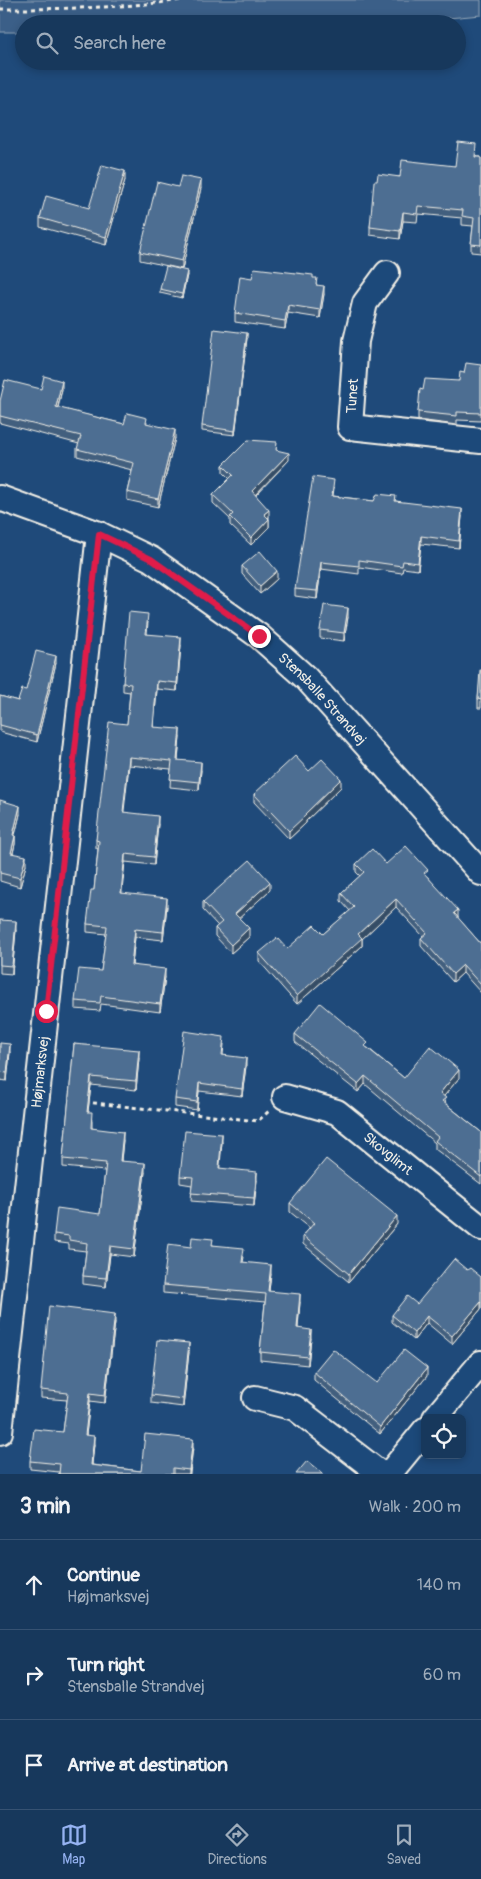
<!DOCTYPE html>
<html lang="en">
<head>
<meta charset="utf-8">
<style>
	body { margin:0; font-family:Pangolin,sans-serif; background:#203f62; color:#f1f3f6 }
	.controls { position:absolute; right:15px; bottom:15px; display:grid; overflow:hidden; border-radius:8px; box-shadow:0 2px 8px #0003 }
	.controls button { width:45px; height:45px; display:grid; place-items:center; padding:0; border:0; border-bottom:1px solid #365272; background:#17385c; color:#f1f3f6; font:25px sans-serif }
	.stop { position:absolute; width:15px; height:15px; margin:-11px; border:4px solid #e11d48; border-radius:50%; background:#fff }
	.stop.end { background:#e11d48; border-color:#fff; box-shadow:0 1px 5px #0008 }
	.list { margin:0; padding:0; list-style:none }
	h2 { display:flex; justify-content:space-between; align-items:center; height:65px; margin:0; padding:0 20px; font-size:21px }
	h2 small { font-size:16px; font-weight:400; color:#9eacbb }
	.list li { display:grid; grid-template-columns:32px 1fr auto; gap:15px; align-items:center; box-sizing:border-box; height:90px; padding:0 20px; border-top:1px solid #365272 }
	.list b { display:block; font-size:19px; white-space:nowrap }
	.list p { margin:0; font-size:16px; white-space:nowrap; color:#9eacbb }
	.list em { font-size:16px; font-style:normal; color:#9eacbb }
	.icon { flex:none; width:28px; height:28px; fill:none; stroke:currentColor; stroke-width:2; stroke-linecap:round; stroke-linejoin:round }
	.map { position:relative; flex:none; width:481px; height:1474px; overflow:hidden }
	.search { position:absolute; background:#17385c; box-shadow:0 2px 8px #0003; left:15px; right:15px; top:15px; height:55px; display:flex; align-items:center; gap:12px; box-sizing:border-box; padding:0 18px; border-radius:28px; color:#9eacbb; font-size:19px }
	.sheet { height:335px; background:#17385c }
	nav { display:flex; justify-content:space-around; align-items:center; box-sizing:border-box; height:70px; border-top:1px solid #365272; background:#17385c; font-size:14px; color:#9eacbb }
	nav a { display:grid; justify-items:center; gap:2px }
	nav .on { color:#95b2f1 }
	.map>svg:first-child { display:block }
	.green { fill:#3a5f88; stroke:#97a8b8 }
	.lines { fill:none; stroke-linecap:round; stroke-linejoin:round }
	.street-casing { stroke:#f4f1e8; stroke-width:28 }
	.path { stroke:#f4f1e8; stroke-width:3; stroke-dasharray:4 4; stroke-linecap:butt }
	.street { stroke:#1f4a7a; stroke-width:24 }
	.wall { fill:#425f7e; stroke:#f4f1e8 }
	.shaded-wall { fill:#364d66; stroke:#f4f1e8 }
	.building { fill:#4d6e92; stroke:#f4f1e8 }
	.route { stroke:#e11d48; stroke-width:6 }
	.labels { text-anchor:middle; stroke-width:5; stroke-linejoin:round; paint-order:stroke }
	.street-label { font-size:14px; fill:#f4f1e8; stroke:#1f4a7a }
</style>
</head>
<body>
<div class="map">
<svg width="481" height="1474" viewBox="0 0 481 1474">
	<rect width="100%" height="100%" fill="#1f4a7a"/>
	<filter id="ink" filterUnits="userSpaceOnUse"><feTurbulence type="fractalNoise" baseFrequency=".02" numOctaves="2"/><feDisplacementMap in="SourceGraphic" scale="10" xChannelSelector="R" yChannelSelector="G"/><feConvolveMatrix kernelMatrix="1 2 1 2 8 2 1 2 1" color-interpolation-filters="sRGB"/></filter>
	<g filter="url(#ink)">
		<path class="green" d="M0 0H481V15L383 24H24V32H0Z"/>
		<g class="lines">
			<g class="street-casing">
				<g id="street">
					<path d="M387 273 365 303 356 341 350 427 481 441"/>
					<path id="s1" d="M0 498 99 534 151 559 259 636 306 678 481 873"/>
					<path id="s2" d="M285 1097 337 1112 481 1228"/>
					<path d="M255 1398 295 1408 381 1474"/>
					<path d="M435 1418 481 1363"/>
					<path id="s3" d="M0 1432 99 534"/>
					<path d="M389 1474 425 1430"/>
				</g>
			</g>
			<g class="path">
				<path d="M0 9C61 9 122 8 182 0"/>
				<path d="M85 1102 258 1121 269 1111"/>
			</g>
			<use href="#street" class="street"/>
		</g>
		<g class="wall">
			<path d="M476 152V157H481V253L471 252V244L473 226 462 225V218L418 214 417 222 403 221 400 239 370 235V227L377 181 455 166Z"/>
			<path d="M125 180 106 245 40 227V218L89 208Z"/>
			<path d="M178 187 201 188 182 269 140 260V252Z"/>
			<path d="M187 275 182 298 160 293V289Z"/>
			<path d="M252 278H313L317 285 324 294 320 318 288 313 285 329 235 322V313Z"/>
			<path d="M247 338 235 435 202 431V426Z"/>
			<path d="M481 365V421L457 420V425L418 420V412L423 390 459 381 464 373Z"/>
			<path d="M41 389H62L58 408 124 424 147 423 175 438 158 507 127 500V492L132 470 77 456V449L79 444 0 423V401Z"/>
			<path d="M277 450 289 460 256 495 269 517V527L251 545 230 525V519L213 503V495L230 479 223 472V465Z"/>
			<path d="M334 488 333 496 374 501H396L462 516 459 548 421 544 418 570 403 568 402 573 359 567V574L321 569 317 599 295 596V589Z"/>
			<path d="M242 566 277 579 260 594 242 574Z"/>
			<path d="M348 617 344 641 320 638V630Z"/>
			<path d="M148 622 147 634 181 645 177 691 157 689 154 727 180 737 178 760 201 770 199 790 170 787 171 769 129 765 123 812 158 824 154 865 125 862 121 893 167 906 163 940 135 937 132 965 165 977 160 1012 101 1004 100 1011 75 1009V1001L101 971 106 934 87 932V924L94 890 98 849 96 848V840L127 724 130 692 123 691V683Z"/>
			<path d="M56 663 37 742 0 732V696L18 701 26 690Z"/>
			<path d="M481 670V708H478V699Z"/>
			<path d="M309 771 341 787 306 821V823L289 839 254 802V794Z"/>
			<path d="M0 800 20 814 15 835V844L13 853 26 865 20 887 0 881Z"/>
			<path d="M356 864H386L428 877 458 918 481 944V993L463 973 453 982 421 946V938L423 936 396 907 362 939V946L297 1004 259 961V953L287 949 323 934 350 911 341 901V893L360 876 356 872Z"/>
			<path d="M270 890 239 918 249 937 231 953 215 936V928L218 926 203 910V902Z"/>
			<path d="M0 920 16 930 12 974 0 973Z"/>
			<path d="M295 1034 368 1048 404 1078H459L444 1096 446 1104 481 1132V1184L435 1149V1143L365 1084 358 1092 295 1042Z"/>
			<path d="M0 1043 10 1052 7 1081 0 1080Z"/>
			<path d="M74 1044 139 1058 136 1090 91 1085 88 1112 92 1120V1128L123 1140 121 1161 145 1172 134 1257 110 1254 106 1287 83 1284V1276L86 1251 69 1249V1244L54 1242V1234L100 1214 105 1171 63 1167V1159Z"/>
			<path d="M224 1044 223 1055 246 1066 242 1096 199 1091 197 1110 175 1107V1099Z"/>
			<path d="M222 1142 219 1168 257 1180 254 1206 191 1201 192 1185 180 1183V1176Z"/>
			<path d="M290 1203 397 1224 349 1282 303 1244V1236L310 1228 290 1212Z"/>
			<path d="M213 1245 244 1257 243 1262 271 1274 269 1291 300 1302 298 1328 311 1338 308 1365 260 1360V1352L265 1302 163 1293V1285L191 1247Z"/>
			<path d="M467 1270 481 1277V1309L452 1344 427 1323 414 1340 392 1322V1315L417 1304Z"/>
			<path d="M115 1322 105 1403 90 1401 86 1435 94 1444 92 1465 141 1471 193 1447 190 1474H59V1472L30 1469V1461L63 1432 67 1400 41 1398V1390Z"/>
			<path d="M189 1352 183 1407 151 1403V1395Z"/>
			<path d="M314 1372 377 1383 427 1376 380 1434 314 1380Z"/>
		</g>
		<g class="shaded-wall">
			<path d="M125 171V180L106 245V237Z"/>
			<path d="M201 180V188L182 269V261Z"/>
			<path d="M403 212V221L400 239V231Z"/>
			<path d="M187 271V275L182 298V294Z"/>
			<path d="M324 286V294L320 318V310Z"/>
			<path d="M288 305V313L285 329V321Z"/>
			<path d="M247 333V338L235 435V431Z"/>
			<path d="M62 381V389L56 415V407Z"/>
			<path d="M175 430V438L158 507V499Z"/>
			<path d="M289 453V460L252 498V491Z"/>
			<path d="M462 509V516L459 548V541Z"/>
			<path d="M269 510V517L264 521V514Z"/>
			<path d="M269 519V527L251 545V538Z"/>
			<path d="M421 536V544L418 570V563Z"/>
			<path d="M321 562V569L317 599V591Z"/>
			<path d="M277 571V579L260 594V586Z"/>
			<path d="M348 608V617L344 641V633Z"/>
			<path d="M181 637V645L177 691V683Z"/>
			<path d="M56 656V663L37 742V735Z"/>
			<path d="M157 681V689L153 735V727Z"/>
			<path d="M180 729V737L177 768V760Z"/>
			<path d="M129 757V765L123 820V812Z"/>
			<path d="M201 762V770L199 790V782Z"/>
			<path d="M341 779V787L306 821V823L289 839V831L305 814Z"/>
			<path d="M20 806V814L13 843V835Z"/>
			<path d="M158 816V824L154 865V857Z"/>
			<path d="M15 836V844L11 861V853Z"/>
			<path d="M125 854V862L121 901V893Z"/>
			<path d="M26 856V865L20 887V878Z"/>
			<path d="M270 882V890L235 922V914Z"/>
			<path d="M167 898V906L163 940V932Z"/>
			<path d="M396 899V907L362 939V946L297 1004V996L358 934Z"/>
			<path d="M458 910V918L454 913Z"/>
			<path d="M16 921V930L12 974V966Z"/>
			<path d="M249 928V937L231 953V945Z"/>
			<path d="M135 929V937L131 973V965Z"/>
			<path d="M463 965V973L453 982V974Z"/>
			<path d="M165 969V977L160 1012V1004Z"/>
			<path d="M10 1044V1052L7 1081V1073Z"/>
			<path d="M139 1050V1058L136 1090V1081Z"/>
			<path d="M246 1058V1066L242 1096V1089Z"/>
			<path d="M459 1070V1078L440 1101V1093Z"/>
			<path d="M365 1076V1084L358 1092V1084Z"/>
			<path d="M91 1077V1085L87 1120V1112Z"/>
			<path d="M199 1083V1091L197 1110V1102Z"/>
			<path d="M123 1132V1140L120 1169V1161Z"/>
			<path d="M222 1134V1142L219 1176V1168Z"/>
			<path d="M145 1163V1172L134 1257V1249Z"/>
			<path d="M257 1172V1180L254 1206V1198Z"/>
			<path d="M397 1216V1224L349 1282V1274Z"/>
			<path d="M110 1246V1254L106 1287V1278Z"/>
			<path d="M271 1265V1274L268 1299V1291Z"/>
			<path d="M300 1294V1302L297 1336V1328Z"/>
			<path d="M481 1302V1309L452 1344V1336Z"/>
			<path d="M115 1314V1322L105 1403V1395Z"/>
			<path d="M427 1316V1323L414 1340V1333Z"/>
			<path d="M311 1330V1338L308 1365V1357Z"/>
			<path d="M189 1343V1352L183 1407V1399Z"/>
			<path d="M427 1368V1376L380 1434V1427Z"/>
			<path d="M90 1393V1401L85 1443V1435Z"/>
			<path d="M94 1436V1444L91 1473V1465Z"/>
			<path d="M193 1439V1447L189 1474V1470Z"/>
		</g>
		<g class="building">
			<path d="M458 142 476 144 475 157H481V245L471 244 474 218 462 216 463 210 418 206 417 214 403 212 400 231 370 227 374 181H377L378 174 400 177 402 160 455 166Z"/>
			<path d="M102 165 125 171 106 237 40 218 46 196 89 208Z"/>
			<path d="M181 176 201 180 182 261 140 252 157 182 178 187Z"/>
			<path d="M166 266 187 271 182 294 160 289Z"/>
			<path d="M254 268 313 275V278H317L316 285 324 286 320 310 288 305 285 321 235 313 240 276 252 278Z"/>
			<path d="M214 329 247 333 235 431 202 426Z"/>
			<path d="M466 363 481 365V413L457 412V416L418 412 420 389 423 390 425 379 459 381 460 372 464 373Z"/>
			<path d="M44 376 62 381 56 407 124 424 127 413 147 418 146 423 175 430 158 499 127 492 134 463 77 449 81 436 0 416V401L5 380 41 389Z"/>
			<path d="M248 440 277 442 276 450 289 453 252 491 269 510 264 514 269 519 251 538 230 517 233 514 213 495 233 475 223 465Z"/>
			<path d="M313 477 334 480 332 496 374 501 377 494 396 496 395 501 462 509 459 541 421 536 418 563 403 561 402 566 359 560V566L321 562 317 591 295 589Z"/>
			<path d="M260 551 277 571 260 586 242 566Z"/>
			<path d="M324 605 348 608 344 633 320 630Z"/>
			<path d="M129 612 148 614 146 634 181 637 177 683 157 681 153 727 180 729 177 760 201 762 199 782 170 779 172 761 129 757 123 812 158 816 154 857 125 854 121 893 167 898 163 932 135 929 131 965 165 969 160 1004 101 996 100 1003 75 1001 79 969 101 971 107 926 87 924 91 890H94L99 841 96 840 109 722 127 724 131 684 123 683Z"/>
			<path d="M36 651 56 656 37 735 0 725V696L18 701 22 689 26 690Z"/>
			<path d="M480 670H481V700L478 699Z"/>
			<path d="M295 756 309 771 322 759 341 779 305 814 306 815 289 831 254 794Z"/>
			<path d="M0 800 20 806 13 835 15 836 11 853 26 856 20 878 0 873Z"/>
			<path d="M406 846 428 870 424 873 458 910 454 913 481 944V985L463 965 453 974 421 938 427 933 396 899 358 934 362 938 297 996 259 953 277 938 287 949 314 925 323 934 354 907 341 893 364 872 356 864 372 849 386 864Z"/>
			<path d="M250 860 270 882 235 914 249 928 231 945 215 928 222 922 203 902Z"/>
			<path d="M0 920 16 921 12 966 0 965Z"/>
			<path d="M320 1003 368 1043 365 1046 404 1078 430 1046 459 1070 440 1093 446 1098 442 1101 481 1132V1177L435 1141 438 1137 365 1076 358 1084 295 1034Z"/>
			<path d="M184 1031 224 1037 222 1055 246 1058 242 1089 199 1083 197 1102 175 1099Z"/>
			<path d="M0 1043 10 1044 7 1073 0 1072Z"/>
			<path d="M74 1044 139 1050 136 1081 91 1077 87 1112H92L91 1128 123 1132 120 1161 145 1163 134 1249 110 1246 106 1278 83 1276 87 1243 69 1240V1236L54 1234 57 1208 100 1214 106 1163 63 1159Z"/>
			<path d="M185 1131 222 1134 219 1168 257 1172 254 1198 191 1193 193 1177 180 1176Z"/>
			<path d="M326 1159 397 1216 349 1274 303 1236 314 1223 290 1203Z"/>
			<path d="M192 1237 213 1239 212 1245 244 1248 242 1262 271 1265 268 1291 300 1294 297 1328 311 1330 308 1357 260 1352 266 1294 163 1285 168 1244 191 1247Z"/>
			<path d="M454 1259 467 1270 470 1268 481 1277V1302L452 1336 427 1316 414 1333 392 1315 407 1296 417 1304Z"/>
			<path d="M49 1306 115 1314 105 1395 90 1393 85 1435 94 1436 91 1465 141 1471 145 1434 193 1439 189 1470 173 1468V1474H59L60 1464 30 1461 34 1429 63 1432 68 1393 41 1390Z"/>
			<path d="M157 1340 189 1343 183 1399 151 1395Z"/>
			<path d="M333 1349 377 1383 404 1350 427 1368 380 1427 314 1372Z"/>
			<path d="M307 1461 323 1474H296Z"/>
		</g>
	</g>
	<g class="lines" filter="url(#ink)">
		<path class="route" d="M46 1011 99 534 151 559 259 636"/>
	</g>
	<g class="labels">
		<g class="street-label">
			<text transform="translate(352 396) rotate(-86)" y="5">Tunet</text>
			<text dy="5" stroke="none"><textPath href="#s1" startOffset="385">Stensballe Strandvej</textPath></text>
			<text dy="5" stroke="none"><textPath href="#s3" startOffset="362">Højmarksvej</textPath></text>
			<text dy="5" stroke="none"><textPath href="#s2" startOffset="120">Skovglimt</textPath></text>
		</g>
	</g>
</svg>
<div class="controls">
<button><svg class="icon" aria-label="locate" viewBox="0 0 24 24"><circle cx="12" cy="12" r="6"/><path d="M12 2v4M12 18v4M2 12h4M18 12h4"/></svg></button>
</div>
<div class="stop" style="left:46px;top:1011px"></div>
<div class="stop end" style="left:259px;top:636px"></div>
<div class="search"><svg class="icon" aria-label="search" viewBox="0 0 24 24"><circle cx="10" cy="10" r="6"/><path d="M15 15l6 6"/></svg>Search here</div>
</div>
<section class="sheet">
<h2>3 min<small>Walk · 200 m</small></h2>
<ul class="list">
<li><svg class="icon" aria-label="ahead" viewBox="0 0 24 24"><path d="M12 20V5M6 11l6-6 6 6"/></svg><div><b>Continue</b><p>Højmarksvej</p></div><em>140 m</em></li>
<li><svg class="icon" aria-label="right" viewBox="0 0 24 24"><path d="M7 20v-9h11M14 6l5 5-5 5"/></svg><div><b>Turn right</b><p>Stensballe Strandvej</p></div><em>60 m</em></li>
<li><svg class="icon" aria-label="arrive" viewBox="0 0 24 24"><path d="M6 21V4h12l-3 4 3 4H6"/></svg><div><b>Arrive at destination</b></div></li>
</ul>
</section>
<nav>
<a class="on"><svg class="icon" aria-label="map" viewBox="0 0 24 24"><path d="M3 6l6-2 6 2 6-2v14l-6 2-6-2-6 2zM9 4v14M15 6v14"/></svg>Map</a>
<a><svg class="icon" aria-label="directions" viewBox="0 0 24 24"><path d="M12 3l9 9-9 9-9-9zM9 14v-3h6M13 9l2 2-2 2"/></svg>Directions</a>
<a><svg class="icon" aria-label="saved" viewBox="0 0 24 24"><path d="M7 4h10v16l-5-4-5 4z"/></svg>Saved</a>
</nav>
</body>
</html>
